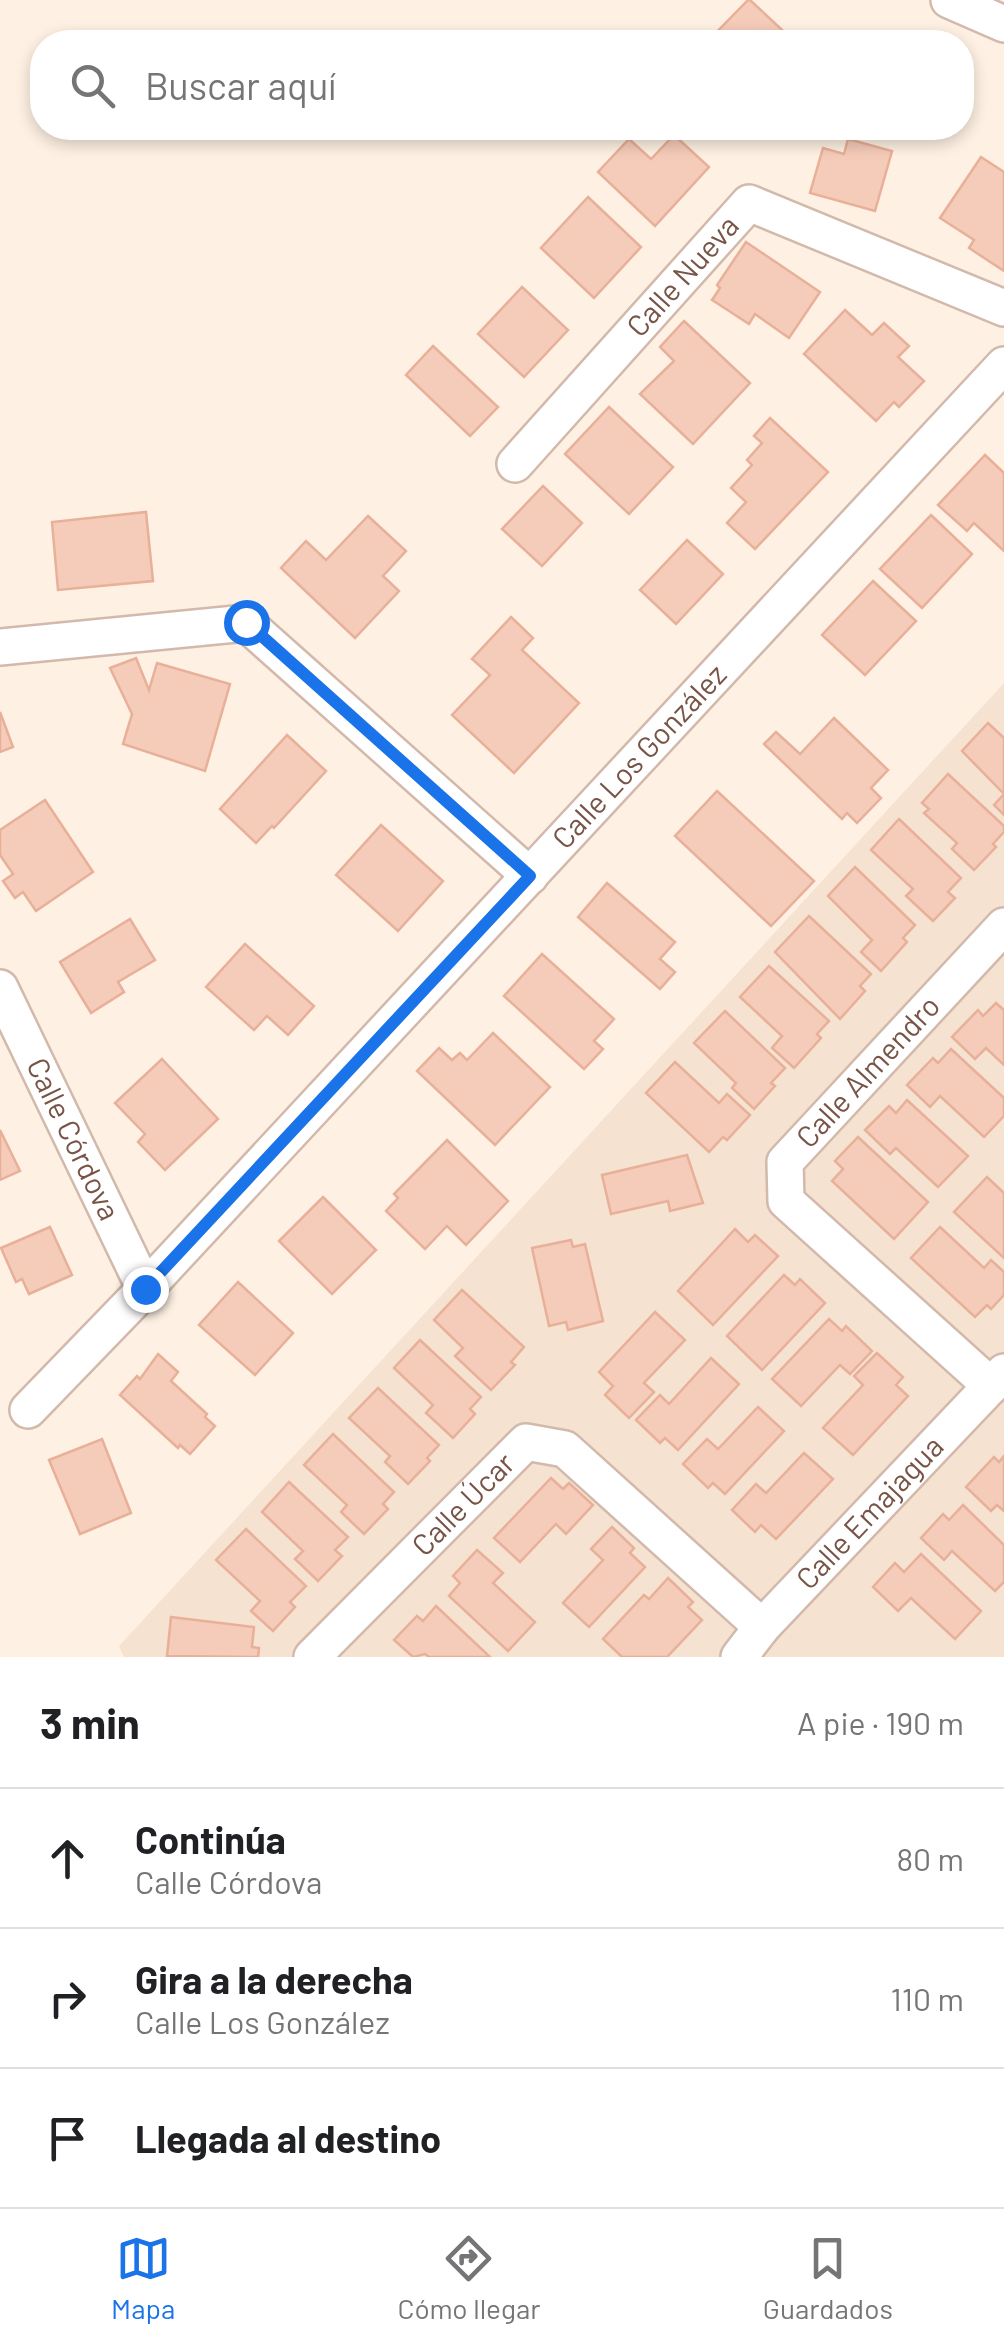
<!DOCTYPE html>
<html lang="es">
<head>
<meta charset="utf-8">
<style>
	body { margin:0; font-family:Barlow,sans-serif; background:#f6f6f6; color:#202124 }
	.stop { position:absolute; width:30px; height:30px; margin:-22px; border:8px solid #1a73e8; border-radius:50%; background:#fff }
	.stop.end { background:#1a73e8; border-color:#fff; box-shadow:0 2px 10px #0008 }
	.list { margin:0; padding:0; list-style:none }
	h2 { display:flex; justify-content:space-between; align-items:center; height:130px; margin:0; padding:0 40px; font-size:42px }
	h2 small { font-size:32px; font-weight:400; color:#757577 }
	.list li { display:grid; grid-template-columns:65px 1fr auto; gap:30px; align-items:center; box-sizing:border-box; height:140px; padding:0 40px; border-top:2px solid #e0e0e0 }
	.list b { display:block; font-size:38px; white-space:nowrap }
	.list p { margin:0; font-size:32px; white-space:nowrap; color:#757577 }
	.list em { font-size:32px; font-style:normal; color:#757577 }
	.icon { flex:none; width:55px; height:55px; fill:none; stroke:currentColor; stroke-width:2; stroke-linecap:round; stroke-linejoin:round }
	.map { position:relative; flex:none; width:1004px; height:1657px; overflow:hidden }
	.search { position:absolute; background:#fff; box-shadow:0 5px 15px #0003; left:30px; right:30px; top:30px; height:110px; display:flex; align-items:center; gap:25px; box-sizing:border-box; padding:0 35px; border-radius:40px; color:#757577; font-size:38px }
	.sheet { height:550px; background:#fff }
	nav { display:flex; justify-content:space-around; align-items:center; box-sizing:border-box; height:140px; border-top:2px solid #e0e0e0; background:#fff; font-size:28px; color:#757577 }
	nav a { display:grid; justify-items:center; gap:5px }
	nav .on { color:#1a73e8 }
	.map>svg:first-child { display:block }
	.residential { fill:#f6e2d1 }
	.building { fill:#f5cbb9; stroke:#e8b098; stroke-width:2.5 }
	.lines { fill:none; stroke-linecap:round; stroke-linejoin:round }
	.minor-casing { stroke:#d2b9ab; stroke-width:40 }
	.minor { stroke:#fff; stroke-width:35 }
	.route { stroke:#1a73e8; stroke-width:12 }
	.labels { text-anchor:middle; stroke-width:8; stroke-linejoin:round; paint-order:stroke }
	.street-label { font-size:30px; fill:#785447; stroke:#fff5eb }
</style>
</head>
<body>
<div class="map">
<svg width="1004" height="1657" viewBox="0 0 1004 1657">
	<rect width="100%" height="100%" fill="#fef1e3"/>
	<path class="residential" d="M1004 683V1657H124L119 1646Z"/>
	<g class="building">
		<path d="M748 0H750L795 42H707Z"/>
		<path d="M674 135 709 167 655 226 598 172 629 139 651 159Z"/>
		<path d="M848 139 892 151 875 211 810 193 823 148 844 154Z"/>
		<path d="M981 157 1004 172V271L969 248 974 240 940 218Z"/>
		<path d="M588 197 641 247 594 298 541 248Z"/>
		<path d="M746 242 820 292 789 338 755 314 749 324 712 300 720 288 717 285Z"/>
		<path d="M522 287 568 330 524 377 478 334Z"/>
		<path d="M845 310 872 335 884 323 909 346 898 357 924 381 899 407 894 402 876 421 804 354Z"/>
		<path d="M684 321 750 383 693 444 640 394 674 361 660 347Z"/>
		<path d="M433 346 498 407 470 436 406 375Z"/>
		<path d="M609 407 673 467 629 514 565 454Z"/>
		<path d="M770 418 828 472 755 549 727 523 746 502 731 488 752 465 747 460 762 443 754 436Z"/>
		<path d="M985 455 1004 473V551L974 523 967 531 938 505Z"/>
		<path d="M543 486 582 523 542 566 502 529Z"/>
		<path d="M146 512 153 581 58 590 52 522Z"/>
		<path d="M931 515 972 554 922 608 880 569Z"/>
		<path d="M368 516 406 551 383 576 399 591 355 638 281 568 306 541 326 560Z"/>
		<path d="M687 540 723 574 676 624 640 590Z"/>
		<path d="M873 581 916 621 865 675 822 635Z"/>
		<path d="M511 617 533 638 522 650 579 703 514 773 452 715 490 675 472 659Z"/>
		<path d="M136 658 149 690 157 663 230 684 205 771 123 744 132 714 110 668Z"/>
		<path d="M0 712 13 747 0 752Z"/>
		<path d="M834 718 888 770 871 788 881 798 857 823 847 813 842 819 764 744 776 732 800 754Z"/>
		<path d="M988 723 1004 738V815L994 805 1004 794 962 751Z"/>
		<path d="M287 735 326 771 274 828 272 826 256 843 220 809Z"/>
		<path d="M948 774 1004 826V832L993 844 996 847 974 870 952 849 957 843 924 813 929 809 922 803Z"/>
		<path d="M717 791 814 881 771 926 675 836Z"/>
		<path d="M45 800 93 872 36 911 23 892 15 898 3 881 13 874 0 855V830Z"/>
		<path d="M899 819 961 878 948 892 955 898 933 921 906 896 913 889 871 850Z"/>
		<path d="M381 825 443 881 398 931 336 875Z"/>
		<path d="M855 867 915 925 903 938 907 942 881 971 861 952 872 940 828 896Z"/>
		<path d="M607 883 675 942 660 959 675 972 660 989 578 917Z"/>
		<path d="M809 916 871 974 860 986 865 991 840 1019 775 952Z"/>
		<path d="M130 919 155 960 118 982 124 992 91 1013 60 962Z"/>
		<path d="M245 944 314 1006 288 1035 267 1016 254 1030 206 987Z"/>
		<path d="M542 954 614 1019 594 1041 603 1049 584 1069 504 996Z"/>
		<path d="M769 966 829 1021 817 1034 821 1038 794 1068 772 1048 782 1036 740 997Z"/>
		<path d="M996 1003 1004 1010V1065L986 1048 975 1059 952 1037 978 1010 983 1016Z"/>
		<path d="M725 1011 785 1068 771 1083 775 1086 754 1109 732 1088 736 1083 694 1043Z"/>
		<path d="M493 1033 550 1087 495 1145 417 1071 439 1048 452 1060 460 1053 467 1060Z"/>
		<path d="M951 1049 1004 1098V1116L984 1137 940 1096 930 1107 907 1085 933 1058 938 1063Z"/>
		<path d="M162 1059 218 1119 165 1170 138 1142 145 1134 115 1103Z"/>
		<path d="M675 1062 719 1103 727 1094 750 1115 727 1140 723 1137 709 1152 646 1093Z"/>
		<path d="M907 1100 968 1156 938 1187 896 1148 890 1154 865 1130 889 1106 896 1113Z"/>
		<path d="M0 1130 20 1171 0 1180Z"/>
		<path d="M858 1137 928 1202 894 1239 832 1181 843 1169 835 1161Z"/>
		<path d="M447 1140 508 1201 466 1245 447 1226 425 1249 386 1211 398 1198 394 1194Z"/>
		<path d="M687 1155 703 1203 670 1211 668 1201 611 1214 602 1175Z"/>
		<path d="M987 1177 1004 1193V1258L954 1212Z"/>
		<path d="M323 1197 376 1250 332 1294 279 1241Z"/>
		<path d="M50 1227 72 1275 29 1294 22 1279 16 1282 1 1248Z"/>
		<path d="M940 1227 984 1268 991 1260 1004 1272V1295L991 1309 987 1305 975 1317 911 1258Z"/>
		<path d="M735 1229 748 1242 755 1235 778 1256 713 1325 678 1291Z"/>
		<path d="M571 1240 573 1247 585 1244 603 1321 568 1330 566 1322 549 1326 532 1248Z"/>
		<path d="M784 1275 795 1285 800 1279 825 1303 762 1370 727 1336Z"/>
		<path d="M238 1282 293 1333 255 1375 199 1325Z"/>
		<path d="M462 1290 524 1347 511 1362 515 1365 491 1390 455 1356 463 1348 434 1320Z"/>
		<path d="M655 1312 685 1340 644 1383 654 1392 629 1418 605 1395 613 1386 599 1372Z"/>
		<path d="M829 1319 842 1331 846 1326 872 1351 850 1374 840 1365 801 1406 772 1379Z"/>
		<path d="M420 1340 481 1397 470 1409 475 1414 453 1438 426 1413 433 1405 394 1368Z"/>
		<path d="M877 1353 903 1377 896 1385 908 1396 853 1455 823 1428 863 1385 854 1376Z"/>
		<path d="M158 1354 178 1372 171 1381 207 1414 205 1417 215 1426 190 1454 180 1445 178 1448 120 1395 137 1376 140 1379Z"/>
		<path d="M711 1358 739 1384 678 1450 665 1438 660 1443 636 1420 660 1395 669 1404Z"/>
		<path d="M378 1388 439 1445 427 1458 430 1461 408 1484 385 1462 390 1456 349 1418Z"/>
		<path d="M758 1407 784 1431 725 1494 713 1483 708 1488 683 1464 707 1439 718 1449Z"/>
		<path d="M333 1434 394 1492 383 1504 388 1509 364 1534 341 1512 347 1505 304 1465Z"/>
		<path d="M102 1439 131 1513 80 1534 49 1460Z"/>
		<path d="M804 1453 833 1479 776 1539 761 1525 755 1532 732 1510 756 1484 766 1493Z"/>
		<path d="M1004 1456V1511L997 1505 991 1511 966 1487 994 1457 999 1462Z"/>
		<path d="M551 1478 563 1489 569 1483 593 1505 566 1534 556 1524 520 1562 494 1538Z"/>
		<path d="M289 1482 348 1537 335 1550 342 1556 318 1581 295 1559 303 1551 262 1512Z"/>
		<path d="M963 1505 1004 1545V1582L995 1591 952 1551 944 1560 921 1538 943 1514 949 1520Z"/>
		<path d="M612 1527 634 1548 630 1553 645 1567 589 1627 563 1603 603 1560 591 1549Z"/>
		<path d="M246 1529 306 1586 290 1602 295 1607 273 1631 251 1611 260 1601 216 1560Z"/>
		<path d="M477 1550 503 1573 493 1583 535 1622 508 1651 449 1596 460 1583 453 1576Z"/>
		<path d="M921 1554 981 1611 955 1639 911 1598 898 1611 873 1587 895 1563 904 1572Z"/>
		<path d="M668 1578 693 1602 688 1607 702 1620 667 1657H622L603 1639 644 1595 649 1599Z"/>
		<path d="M436 1606 490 1657H429L425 1654 413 1657 394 1640 417 1616 423 1621Z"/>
		<path d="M171 1617 254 1627 252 1647 259 1648 258 1657 167 1656Z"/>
	</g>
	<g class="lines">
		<g class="minor-casing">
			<g id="minor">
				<path d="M949 0 1004 24"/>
				<path id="s1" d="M515 464 749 203 1004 308"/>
				<path d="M0 647 246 623 530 876"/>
				<path id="s2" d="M0 988 145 1289"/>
				<path id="s3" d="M991 1386 786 1201 785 1162 1004 926"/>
				<path id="s4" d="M28 1410 145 1289 1004 365"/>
				<path id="s5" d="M312 1657 526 1442 565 1449 762 1627"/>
				<path id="s6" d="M739 1657 762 1627 1004 1372"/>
			</g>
		</g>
		<use href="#minor" class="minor"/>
	</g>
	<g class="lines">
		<path class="route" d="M145 1289 530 876 246 622"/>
	</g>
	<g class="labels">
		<g class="street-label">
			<text dy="10" stroke="none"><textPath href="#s1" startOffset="252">Calle Nueva</textPath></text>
			<text dy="10" stroke="none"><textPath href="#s4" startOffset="895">Calle Los González</textPath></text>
			<text dy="10" stroke="none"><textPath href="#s3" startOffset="438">Calle Almendro</textPath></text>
			<text dy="10" stroke="none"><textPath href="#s2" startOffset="168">Calle Córdova</textPath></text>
			<text dy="10" stroke="none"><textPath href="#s5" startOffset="215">Calle Úcar</textPath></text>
			<text dy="10" stroke="none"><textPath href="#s6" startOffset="195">Calle Emajagua</textPath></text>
		</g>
	</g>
</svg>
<div class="stop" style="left:246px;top:622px"></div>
<div class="stop end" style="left:145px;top:1289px"></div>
<div class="search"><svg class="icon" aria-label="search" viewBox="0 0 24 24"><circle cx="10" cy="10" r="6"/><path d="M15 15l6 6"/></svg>Buscar aquí</div>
</div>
<section class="sheet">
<h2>3 min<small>A pie · 190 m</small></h2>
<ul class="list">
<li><svg class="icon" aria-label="ahead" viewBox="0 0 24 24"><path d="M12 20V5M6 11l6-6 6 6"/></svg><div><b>Continúa</b><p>Calle Córdova</p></div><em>80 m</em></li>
<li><svg class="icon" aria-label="right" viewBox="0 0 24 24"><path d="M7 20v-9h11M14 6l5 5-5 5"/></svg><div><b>Gira a la derecha</b><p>Calle Los González</p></div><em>110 m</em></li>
<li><svg class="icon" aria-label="arrive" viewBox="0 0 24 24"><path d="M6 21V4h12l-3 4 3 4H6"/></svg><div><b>Llegada al destino</b></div></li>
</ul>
</section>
<nav>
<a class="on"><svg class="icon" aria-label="map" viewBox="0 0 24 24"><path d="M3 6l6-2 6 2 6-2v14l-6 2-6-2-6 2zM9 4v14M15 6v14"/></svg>Mapa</a>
<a><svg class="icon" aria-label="directions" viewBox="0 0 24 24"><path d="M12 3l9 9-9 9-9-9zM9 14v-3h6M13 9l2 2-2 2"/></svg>Cómo llegar</a>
<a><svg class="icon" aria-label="saved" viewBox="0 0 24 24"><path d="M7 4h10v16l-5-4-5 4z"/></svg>Guardados</a>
</nav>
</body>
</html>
